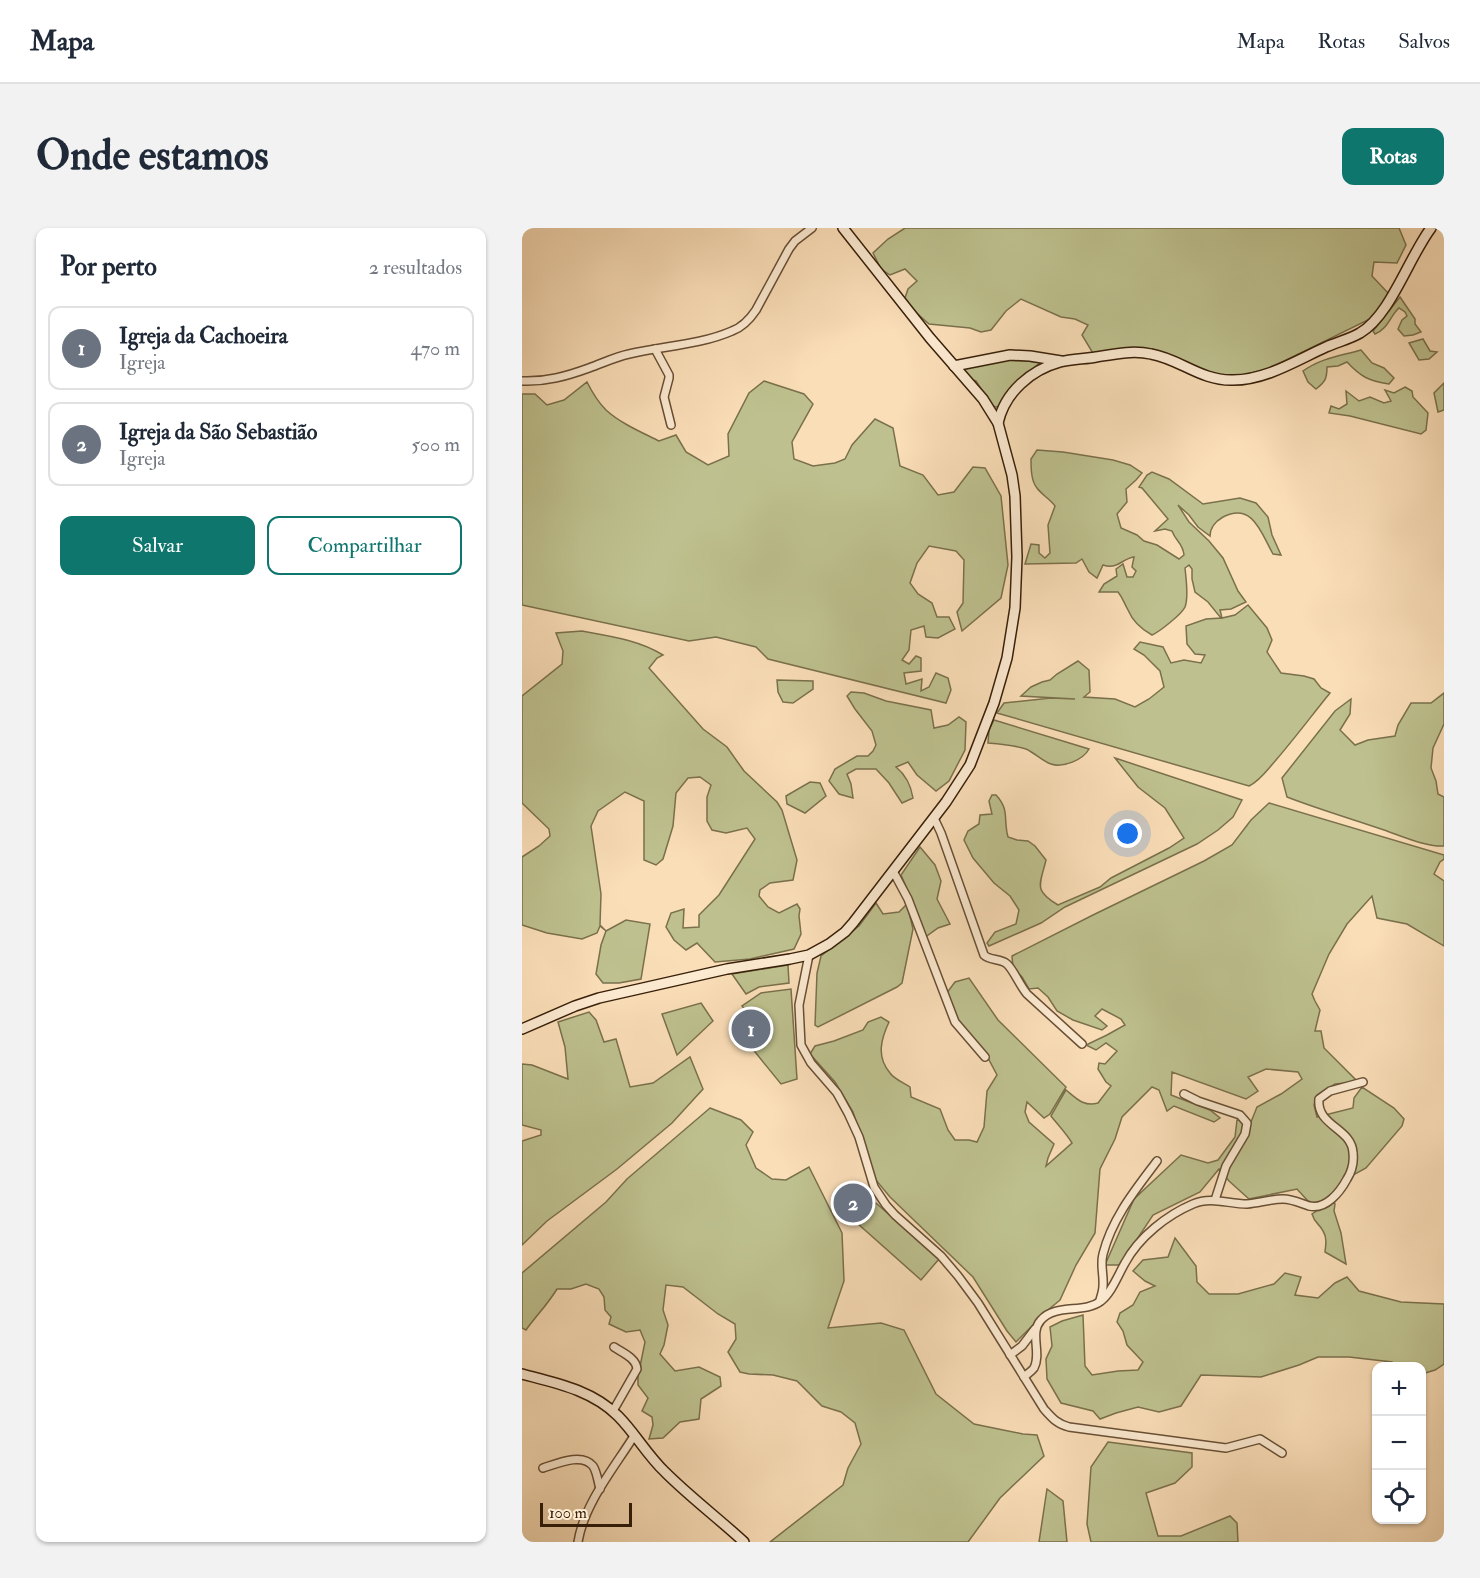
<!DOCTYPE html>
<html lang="pt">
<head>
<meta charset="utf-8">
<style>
	body { margin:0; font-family:"IM FELL Double Pica",serif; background:#f2f2f3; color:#1f2937 }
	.controls { position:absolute; right:18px; bottom:18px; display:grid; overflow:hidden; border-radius:12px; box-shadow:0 2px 4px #0004 }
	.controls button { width:54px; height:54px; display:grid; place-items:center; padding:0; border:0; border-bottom:2px solid #e0e1e3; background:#fff; color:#1f2937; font:30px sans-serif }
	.scale { position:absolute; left:18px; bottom:15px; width:92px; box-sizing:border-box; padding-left:6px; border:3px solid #371f09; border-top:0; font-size:16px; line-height:21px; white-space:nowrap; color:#371f09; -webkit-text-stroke:4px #fcead1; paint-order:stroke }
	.you { position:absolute; left:606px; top:606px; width:21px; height:21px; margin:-15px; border:4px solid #fff; border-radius:50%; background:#1a73e8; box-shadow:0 0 0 9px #1a73e833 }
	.badge { display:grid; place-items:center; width:39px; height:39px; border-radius:50%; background:#0f766e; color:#fff; font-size:20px; font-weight:700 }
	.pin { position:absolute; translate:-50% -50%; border:3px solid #fff; box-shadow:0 2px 6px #0006 }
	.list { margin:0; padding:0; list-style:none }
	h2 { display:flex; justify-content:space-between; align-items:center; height:78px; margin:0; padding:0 24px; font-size:26px }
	h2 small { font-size:20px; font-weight:400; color:#747a83 }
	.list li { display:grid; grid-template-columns:39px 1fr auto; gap:18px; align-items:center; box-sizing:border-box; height:84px; margin:0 12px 12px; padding:0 12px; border:2px solid #e0e1e3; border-radius:12px }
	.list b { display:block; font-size:22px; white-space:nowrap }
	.list p { margin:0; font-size:20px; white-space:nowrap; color:#747a83 }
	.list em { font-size:20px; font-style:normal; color:#747a83 }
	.actions { display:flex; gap:12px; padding:18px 24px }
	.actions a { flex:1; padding:14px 0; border:2px solid #0f766e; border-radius:12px; text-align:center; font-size:21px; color:#0f766e }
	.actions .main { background:#0f766e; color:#fff }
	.icon { flex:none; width:33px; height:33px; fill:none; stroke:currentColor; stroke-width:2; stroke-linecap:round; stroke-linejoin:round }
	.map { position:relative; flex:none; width:922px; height:1314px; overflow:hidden; border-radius:12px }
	header { display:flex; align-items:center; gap:36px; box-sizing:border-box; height:84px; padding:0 30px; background:#fff; border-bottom:2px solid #e0e1e3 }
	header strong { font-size:28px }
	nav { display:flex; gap:33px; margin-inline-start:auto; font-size:21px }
	.intro { display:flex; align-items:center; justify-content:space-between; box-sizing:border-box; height:144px; padding:0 36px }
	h1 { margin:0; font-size:42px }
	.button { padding:15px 27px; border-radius:12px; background:#0f766e; color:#fff; font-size:21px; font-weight:700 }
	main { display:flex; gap:36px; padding:0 36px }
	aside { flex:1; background:#fff; border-radius:12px; box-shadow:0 2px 4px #0004 }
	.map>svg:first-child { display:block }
	.green { fill:#bec18f; stroke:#7a704c; stroke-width:1.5 }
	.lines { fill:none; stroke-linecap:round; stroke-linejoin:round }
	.street-casing { stroke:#684f35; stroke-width:10 }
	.secondary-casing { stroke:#371f09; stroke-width:12 }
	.street { stroke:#fcead1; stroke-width:7 }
	.secondary { stroke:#fcead1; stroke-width:9 }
</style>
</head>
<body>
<header>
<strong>Mapa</strong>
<nav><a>Mapa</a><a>Rotas</a><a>Salvos</a></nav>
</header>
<div class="intro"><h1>Onde estamos</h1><a class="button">Rotas</a></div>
<main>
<aside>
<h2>Por perto<small>2 resultados</small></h2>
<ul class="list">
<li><span class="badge" style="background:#6b7280">1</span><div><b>Igreja da Cachoeira</b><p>Igreja</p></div><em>470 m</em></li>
<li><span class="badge" style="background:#6b7280">2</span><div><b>Igreja da São Sebastião</b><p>Igreja</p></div><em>500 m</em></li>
</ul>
<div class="actions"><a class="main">Salvar</a><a>Compartilhar</a></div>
</aside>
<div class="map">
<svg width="922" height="1314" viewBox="0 0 922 1314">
	<rect width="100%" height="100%" fill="#fadeb8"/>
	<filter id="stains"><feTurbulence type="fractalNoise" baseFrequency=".00333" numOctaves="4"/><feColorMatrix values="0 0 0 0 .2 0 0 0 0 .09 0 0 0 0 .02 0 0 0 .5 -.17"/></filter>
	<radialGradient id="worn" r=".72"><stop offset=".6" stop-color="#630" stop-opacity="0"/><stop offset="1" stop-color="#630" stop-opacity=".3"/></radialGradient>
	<g class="green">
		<path d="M383 0H877L884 17 875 35 852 34 850 48 867 66 850 90 748 140 722 147 697 149 636 124 572 127 560 107 566 97 553 91 539 89 499 71 484 83 469 102 459 104 448 100 407 96 389 80 383 70 386 61 395 53 383 41 368 47 359 41 351 25 366 11Z"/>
		<path d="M878 69 893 91V96L899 104 891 107 882 108 876 101 880 92 885 88 883 84 877 80C868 88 866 101 853 106L851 103Z"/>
		<path d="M901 111 908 123 915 124 907 131 897 132 887 115Z"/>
		<path d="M839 122 850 135 862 140 872 150 867 156C847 153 839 149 825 134L816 138 805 139C805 151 803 154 794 161L786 154 781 143C799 130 818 128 839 122Z"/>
		<path d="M485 132 519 134 495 153 477 178 474 179 470 178 454 153 448 151 439 141Z"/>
		<path d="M242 153 282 166 291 176 270 214 272 231 291 238 313 235 323 231 330 217 353 191 371 200 378 238 401 247 416 267 432 264 451 239 463 240 479 268 486 337 479 370 440 403 435 384 441 375 442 332 434 323 407 318 395 335 388 355 396 366 410 375 415 389H427L433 401 416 410 404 409 402 398 389 402 387 422 380 432 387 436 394 428 399 430V443L382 445 384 456 400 451 399 463 407 459 414 445 426 450 429 462 424 475 246 431 234 419 194 409 167 413 0 377V166H13L25 177 42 172 65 154C70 164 76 174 84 182 98 195 119 204 137 213L154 207 164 224 186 237 207 228 206 206 227 165Z"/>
		<path d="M922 155V182L916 184 912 165Z"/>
		<path d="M883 159 890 163 891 169 906 185 904 202 899 206 828 188 807 185 809 178 817 181 825 176 824 163 837 173 848 169 862 175 869 173 863 162 872 165Z"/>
		<path d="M515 222 541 224 591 232 608 237 620 245 614 252 604 261 605 274 595 286 599 300 615 307 622 313 635 317 657 331 662 327C661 315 654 314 650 303L643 301 633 303 646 291 620 260 617 259 625 247 630 244 647 251 681 276 718 270 734 275 746 289 750 307 759 327 751 326C739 305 731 274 701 289 694 293 688 300 688 308L676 299 667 287 656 277 667 294 687 313 701 330 716 363 724 374 709 381 698 382 700 390 713 387 726 377 745 400 750 412 745 424 759 445 782 448 792 451 799 460 808 465C790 487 773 510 754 532 746 541 738 553 727 558L475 485 482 475 529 470 553 471 499 468 509 459 520 454 528 452 535 446 556 433 567 442 568 464 562 469 593 471 613 479 627 471 642 459 638 443 622 427 612 421 618 414 641 419 649 435 662 432 679 435 683 427 673 426 665 416 664 398 684 391 699 390 686 374 673 364 670 351V341L667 337 663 340C664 351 667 369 663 379 660 386 637 404 630 407 619 401 611 394 606 382 602 375 601 370 596 364H577L582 356 595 348 594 341 601 336 605 349H611L614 343 610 339 612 329C599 331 596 342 581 337L575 350 567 344 560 331 554 335 503 336 509 316 517 317V325L523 330 528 325 526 297 533 278C528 271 520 267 515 260 509 253 509 240 509 231Z"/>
		<path d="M60 403C87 408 117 412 141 427L135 430 127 440 181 501 205 519 222 543 255 574 260 582 275 632 271 652 248 655 238 662 237 668 246 679 257 685 275 676 278 681 277 688 279 706 272 721 228 731 193 734 175 715 164 722 152 712 144 699 149 685 162 681 161 700 177 699V687L197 667 233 611 225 600 204 605 190 602 185 593V569L189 557 178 549 166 550 154 565 151 598 141 631 134 637 122 632V573L103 564 76 583 69 598 79 666 78 697 84 703 104 692 128 696 119 751 97 755H81L74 746 79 717 84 703 78 698 75 705 60 711 25 705 0 697V629L17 618 28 608 27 601 0 575V468L40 436 41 423 34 405Z"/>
		<path d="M255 452 291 453V461L271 475 261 474 256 464Z"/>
		<path d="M329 464 342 465 364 473 409 482 412 500 426 497 437 489 444 494 443 522 427 553 414 563 395 547 386 534 374 539C384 547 389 558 391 570L380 575 367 555 354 541H334L325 546 329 556 331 570 317 566 307 553 313 541 335 528H346L351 523 354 517 350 503 333 481 325 468Z"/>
		<path d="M922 465V496L911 520 909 540 914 553 916 566 922 569V618C903 619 877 607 859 601 827 590 796 581 765 569L760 550 813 483 829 471 828 486 818 502 833 517 846 512 873 508 876 497 889 475H909Z"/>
		<path d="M472 492 567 521C561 532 541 540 529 536 520 533 513 525 504 521 492 517 479 516 466 515L467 502Z"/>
		<path d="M593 530 720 572 711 589 696 602 675 616 543 679 519 695 467 718 465 715 473 704 494 696 497 682 488 668 472 655 451 630 442 612 446 603 457 596 458 587 470 586 467 573 470 567H474C488 582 481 591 486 609L495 612 506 613 513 618 524 632C518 657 511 662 536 677L578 659 589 650 647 620 662 610 643 580 616 559Z"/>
		<path d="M288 554 298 555 304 568 283 585 265 576 264 568Z"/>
		<path d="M747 575 922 627V631L918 634 912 646 922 653V718L885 696 855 690 850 668 825 696 807 726 790 766 793 773 798 782 793 803H799L802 820 836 854 813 856 795 867 792 877 795 889 831 880 832 870 840 859 872 880 882 891 880 898 844 940 822 952 808 968 813 976 812 983 819 1005 824 1036 803 1024C804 1016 805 1009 801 1003 797 995 793 996 790 986L796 982 794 975 786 973 775 961 727 971 707 953 697 941 678 964 631 987 598 1037H583L612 971 659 927 686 935 696 932 713 909 715 892 729 894 735 879 759 866 780 851 776 844 744 841 726 849 736 863 724 871 650 844 649 867 688 882 698 890 692 894 652 878 645 883 637 862 630 859 600 889 593 911 578 941 573 1005 554 1037 538 1072 526 1082 494 1114 485 1103 451 1049 368 969 353 951 331 884 313 854 288 826 293 818 312 813 341 802 346 794 359 789 367 794C359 811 354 829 368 845 372 851 382 855 388 859L389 869 418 881 426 902 433 912H447L455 914 462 899 465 863 475 847 467 832 439 799 424 766 433 754 447 750 476 792 544 859 528 886 522 890 505 874 503 884 507 894 532 916 526 930 524 938 550 915C544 905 536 897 529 888L544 862C555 871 562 879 576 875L589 858 584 854 576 841 577 835 583 836 595 823 584 815 574 822 564 817 585 807 603 797 599 791 580 781 573 788 585 798 580 802 551 792 535 783 526 769 516 760 507 761 500 749 491 740 490 728 571 687 682 633 710 617 729 592Z"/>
		<path d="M398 619 413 637 419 653 415 671 428 696 416 700 402 710 393 679 379 647Z"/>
		<path d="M354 675 361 686 377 684 385 676 391 701 380 755 375 759 296 799 293 797 295 745 299 728 337 698Z"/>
		<path d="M266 737 267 755 237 759 224 766 210 746Z"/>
		<path d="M269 761 275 851 259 856 229 819 242 809 239 803 246 798 239 789 232 794 220 778 239 765Z"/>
		<path d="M179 775 191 793 155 827 140 786Z"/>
		<path d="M67 784 74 792 82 814 94 811 108 859 131 855 168 829 181 861 150 895 95 941 25 993 0 1017V913L19 907V902L0 897V836L10 837 46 851 43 819 36 794Z"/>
		<path d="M188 880 219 892 231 904 224 917 234 940 250 951 264 952 287 939 320 1005 322 1053 306 1100 359 1095 382 1102 414 1166 452 1196 501 1206 515 1207 522 1228 478 1270 446 1314H248L321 1257 326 1240 339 1216 333 1195 319 1184 300 1178 275 1153 251 1147 227 1146 218 1144 206 1124 214 1111 213 1096 196 1086 161 1059 144 1057 141 1082 146 1097 142 1117 138 1126 153 1143 177 1139 198 1149 199 1158 179 1171 177 1191 158 1194 141 1210 127 1211 131 1197 130 1189 120 1183 126 1170 116 1157V1148L123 1114 118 1102 104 1104 87 1096 89 1089 83 1082 82 1069 77 1061 64 1056 49 1061H35C26 1076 14 1088 4 1102L0 1100V1045L84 974 105 951Z"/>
		<path d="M354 975 417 1031 399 1052 335 995Z"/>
		<path d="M653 1010 674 1038 675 1054 687 1066H716L752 1056 763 1045 779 1049 773 1067 796 1070 813 1055 825 1049 837 1063 879 1074 922 1076V1136L913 1142 900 1146V1138H870V1134L827 1129H796L777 1137 739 1149 679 1147 659 1178 637 1184 616 1179 594 1185 578 1191 571 1183 539 1175 525 1151 524 1131 530 1118 528 1099 540 1093 561 1087 563 1138 570 1147 596 1143 616 1142 621 1134 605 1117 601 1103 595 1094 598 1085 611 1077 618 1064 633 1058 623 1053 611 1043 621 1032 646 1029Z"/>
		<path d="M586 1214 670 1225V1239L653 1255 624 1265 636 1308H659L708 1288 715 1295 716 1314H569L565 1296 569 1239Z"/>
		<path d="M525 1261 541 1273 545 1314H517Z"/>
	</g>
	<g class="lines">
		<g class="street-casing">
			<g id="street">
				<path d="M133 121 147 147V150L142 169 149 197"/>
				<path d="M0 153C24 154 45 148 67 140 81 135 93 129 107 126 141 118 178 117 210 103 221 99 228 91 234 82L267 21 273 13 290 0"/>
				<path d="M412 590 419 605 462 727C468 733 478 730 485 736 491 741 498 758 505 766L560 816"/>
				<path d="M371 643 386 671 433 794 463 829"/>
				<path d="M287 727 277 777 279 817 289 835 315 865 326 885 337 909 352 959 364 977 373 987 419 1028 436 1048 456 1075 522 1181C530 1190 535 1196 547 1199L704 1220 738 1211 760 1225"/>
				<path d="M662 866 676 873 718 887 725 895 723 906 704 938 693 972"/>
				<path d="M578 1072C579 1068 581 1063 581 1058 582 1047 578 1037 581 1026 590 990 614 961 635 933"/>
				<path d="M488 1127 500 1118 513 1101"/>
				<path d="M502 1149C505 1146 509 1144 512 1140 520 1125 507 1105 519 1092 534 1075 562 1086 579 1073 590 1064 596 1047 603 1035 617 1009 645 987 671 976 689 968 706 976 725 976 737 975 749 971 761 971 770 971 778 975 787 978 804 982 818 964 825 951 830 943 832 934 831 925 830 900 794 898 797 871L808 863 841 854"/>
				<path d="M91 1183 115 1141C114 1130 101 1125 92 1119"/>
				<path d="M21 1240C34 1236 60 1224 71 1238 75 1244 76 1254 78 1261"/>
				<path d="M56 1314C62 1276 92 1240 112 1208"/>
			</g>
		</g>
		<g class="secondary-casing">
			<g id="secondary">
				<path d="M432 138 488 127 508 128 539 133"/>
				<path d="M476 195C483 164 509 142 538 134 550 131 563 131 574 129 592 126 611 122 629 126 658 131 679 153 711 152 744 152 775 132 804 119 815 114 828 111 838 105 868 88 887 29 909 0"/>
				<path d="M0 801 53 778 77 770 205 741 268 731 287 727 307 716 323 704 331 695 424 574 448 537 472 475 485 430 493 380 495 329 493 268 490 247 476 195 461 171 408 110 321 0"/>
				<path d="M0 1146C34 1155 70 1162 96 1188 113 1205 125 1227 143 1244 168 1269 196 1290 222 1314"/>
			</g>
		</g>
		<use href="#street" class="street"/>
		<use href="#secondary" class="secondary"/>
	</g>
	<rect width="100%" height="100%" filter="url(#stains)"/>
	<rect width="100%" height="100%" fill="url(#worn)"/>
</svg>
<div class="controls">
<button>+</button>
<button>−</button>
<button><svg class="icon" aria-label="locate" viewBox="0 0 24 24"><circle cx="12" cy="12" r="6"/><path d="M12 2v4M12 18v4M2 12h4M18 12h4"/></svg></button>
</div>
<div class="scale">100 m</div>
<div class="you"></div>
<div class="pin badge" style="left:229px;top:801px;background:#6b7280">1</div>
<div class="pin badge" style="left:331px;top:975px;background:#6b7280">2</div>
</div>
</main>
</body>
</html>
